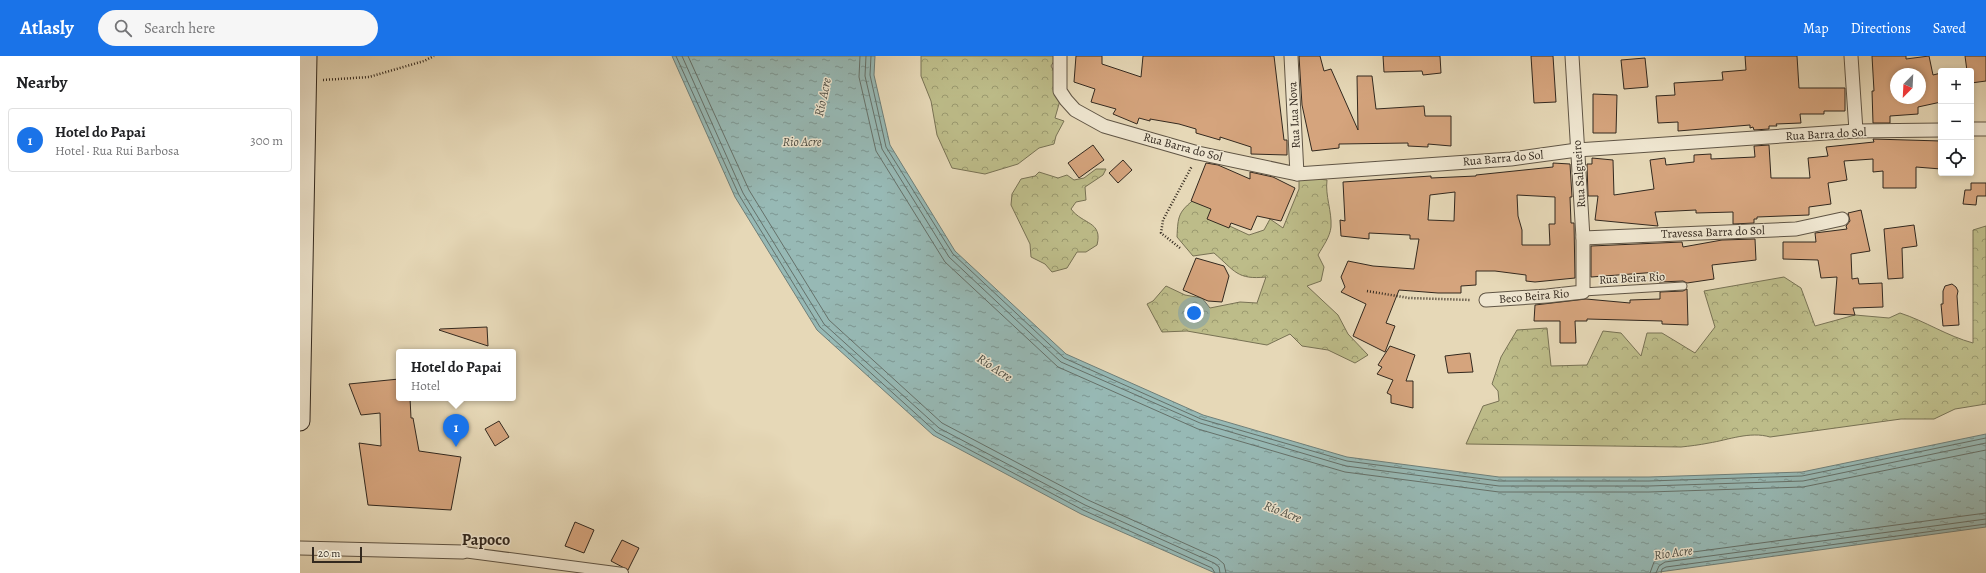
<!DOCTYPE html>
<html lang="en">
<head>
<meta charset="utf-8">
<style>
	body { margin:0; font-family:Alegreya,serif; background:#f6f6f6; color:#202124 }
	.controls { position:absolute; right:12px; top:12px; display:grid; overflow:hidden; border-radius:4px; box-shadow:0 2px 6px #0003 }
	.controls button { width:36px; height:36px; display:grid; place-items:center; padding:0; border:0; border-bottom:1px solid #e0e0e0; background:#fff; color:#202124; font:20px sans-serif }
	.compass { position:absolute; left:1590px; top:12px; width:36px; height:36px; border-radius:50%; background:#fff; box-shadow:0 2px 6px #0003; rotate:204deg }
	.scale { position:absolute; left:12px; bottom:10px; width:50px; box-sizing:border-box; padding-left:4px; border:2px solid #33291f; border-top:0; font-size:11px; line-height:14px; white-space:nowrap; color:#33291f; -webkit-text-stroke:3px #efe6d0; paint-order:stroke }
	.you { position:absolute; left:894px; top:257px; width:14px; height:14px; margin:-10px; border:3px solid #fff; border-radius:50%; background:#1a73e8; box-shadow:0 0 0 6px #1a73e833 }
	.badge { display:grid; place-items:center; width:26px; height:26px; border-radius:50%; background:#1a73e8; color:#fff; font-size:13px; font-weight:700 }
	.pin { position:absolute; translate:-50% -33px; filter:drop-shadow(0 1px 2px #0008) }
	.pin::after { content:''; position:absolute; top:21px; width:14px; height:12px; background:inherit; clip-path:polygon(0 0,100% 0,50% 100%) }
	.popup { position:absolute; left:96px; top:293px; width:120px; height:52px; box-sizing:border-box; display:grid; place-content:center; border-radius:4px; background:#fff; filter:drop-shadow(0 1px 3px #0005); font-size:13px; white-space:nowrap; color:#757577 }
	.popup b { font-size:15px; color:#202124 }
	.popup::after { content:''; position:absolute; left:50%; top:100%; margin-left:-8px; border:8px solid transparent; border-top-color:#fff }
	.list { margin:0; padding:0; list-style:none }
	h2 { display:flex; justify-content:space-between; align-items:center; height:52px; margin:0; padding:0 16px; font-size:17px }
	h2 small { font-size:13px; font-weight:400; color:#757577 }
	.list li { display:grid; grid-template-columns:26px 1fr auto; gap:12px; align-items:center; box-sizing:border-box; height:64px; margin:0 8px 8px; padding:0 8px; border:1px solid #e0e0e0; border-radius:4px }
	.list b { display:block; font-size:15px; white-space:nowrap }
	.list p { margin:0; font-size:13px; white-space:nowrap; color:#757577 }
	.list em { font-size:13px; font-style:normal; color:#757577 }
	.icon { flex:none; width:22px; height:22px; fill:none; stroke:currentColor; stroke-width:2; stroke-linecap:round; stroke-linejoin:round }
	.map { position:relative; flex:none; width:1686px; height:517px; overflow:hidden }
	header { display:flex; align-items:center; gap:24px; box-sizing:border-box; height:56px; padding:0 20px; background:#1a73e8; color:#fff }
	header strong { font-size:19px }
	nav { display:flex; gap:22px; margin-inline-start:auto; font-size:14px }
	.search { width:280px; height:36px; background:#f6f6f6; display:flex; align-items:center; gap:10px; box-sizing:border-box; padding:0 14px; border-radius:22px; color:#757577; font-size:15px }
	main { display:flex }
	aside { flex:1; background:#fff }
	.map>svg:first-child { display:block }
	.forest { fill:url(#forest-crowns); stroke:#787254 }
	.water { fill:url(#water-ripples); stroke:#6f7f79 }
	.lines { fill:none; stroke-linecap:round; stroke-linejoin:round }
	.shore { stroke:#65716a; stroke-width:1 }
	.building { fill:#d5a47d; stroke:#33291f; fill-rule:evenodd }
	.service-casing { stroke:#605545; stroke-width:9 }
	.pedestrian-casing { stroke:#605545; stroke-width:12 }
	.minor-casing { stroke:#605545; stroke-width:15 }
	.secondary-casing { stroke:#33291f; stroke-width:21 }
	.path { stroke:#33291f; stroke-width:2.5; stroke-dasharray:1 2; stroke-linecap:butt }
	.service { stroke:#efe6d0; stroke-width:7 }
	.pedestrian { stroke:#efe6d0; stroke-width:10 }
	.minor { stroke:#efe6d0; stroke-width:13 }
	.secondary { stroke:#efe6d0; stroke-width:19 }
	.labels { text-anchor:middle; stroke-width:3; stroke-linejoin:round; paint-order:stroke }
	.street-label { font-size:12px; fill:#33291f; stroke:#efe6d0 }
	.water-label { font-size:13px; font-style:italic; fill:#4c4d44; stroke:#efe6d0 }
	.district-label { font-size:16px; font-weight:bold; fill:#33291f; stroke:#efe6d0 }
</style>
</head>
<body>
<header>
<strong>Atlasly</strong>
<div class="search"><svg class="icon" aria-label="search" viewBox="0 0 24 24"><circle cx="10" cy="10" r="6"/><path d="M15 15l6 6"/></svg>Search here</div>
<nav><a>Map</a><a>Directions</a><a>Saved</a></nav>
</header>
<main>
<aside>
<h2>Nearby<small></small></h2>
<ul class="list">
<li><span class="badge">1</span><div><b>Hotel do Papai</b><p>Hotel · Rua Rui Barbosa</p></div><em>300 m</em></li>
</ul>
</aside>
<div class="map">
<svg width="1686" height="517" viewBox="0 0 1686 517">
	<defs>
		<pattern id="forest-crowns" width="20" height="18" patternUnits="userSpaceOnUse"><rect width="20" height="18" fill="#bdbc89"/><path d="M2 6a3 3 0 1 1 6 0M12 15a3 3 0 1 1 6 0" fill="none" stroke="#9a996f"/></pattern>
		<pattern id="water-ripples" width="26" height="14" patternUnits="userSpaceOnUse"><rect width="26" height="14" fill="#97b9b5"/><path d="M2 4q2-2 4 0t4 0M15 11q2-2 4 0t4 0" fill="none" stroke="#7c9693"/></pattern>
	</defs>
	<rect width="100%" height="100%" fill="#e6d8b7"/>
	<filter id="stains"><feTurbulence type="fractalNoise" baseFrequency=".005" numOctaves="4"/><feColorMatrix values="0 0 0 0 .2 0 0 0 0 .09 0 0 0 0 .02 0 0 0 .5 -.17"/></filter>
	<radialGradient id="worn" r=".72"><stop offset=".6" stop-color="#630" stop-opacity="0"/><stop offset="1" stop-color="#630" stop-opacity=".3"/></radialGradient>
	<g class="forest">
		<path d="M621 0H757L751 10 757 21 753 34 761 41 755 62 764 65 756 80 754 88 739 92 718 108 685 118 652 112 637 79 631 45 621 20Z"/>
		<path d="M796 113H806L803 119 785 131 786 144 776 146 771 153C783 169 803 165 797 189L786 196H777L767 212 752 216 745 208 731 201 730 188 711 149 712 138 721 123 735 120 739 116 758 122 767 119 774 124 784 122Z"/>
		<path d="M1018 123 1027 124C1025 140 1032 155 1031 171 1030 181 1023 190 1018 199L1024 211 1021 225 1007 230 1038 259 1048 278 1068 299 1055 307 1028 294 1002 290 990 278 967 289 887 275 862 276 847 248 853 245 866 230 885 239 902 242 910 252 940 246 957 247 966 221C937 224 935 215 914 197L893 200 877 181C878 160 878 156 896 142L914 147 923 167 949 179 964 174 970 163 983 172 999 133V124Z"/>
		<path d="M1686 170V348L1655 353 1634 363H1601L1470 381C1450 375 1428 384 1409 387 1399 389 1390 390 1381 391L1166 388 1183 350 1199 345 1198 335 1192 328 1201 301 1217 274 1247 272 1251 310 1287 309 1303 275 1321 277 1341 300 1347 277H1362L1395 297 1415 271 1404 235 1484 221 1501 232 1515 270 1555 259 1589 262 1600 257C1625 265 1647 280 1673 287V174Z"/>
	</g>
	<path class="water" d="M372 0H575L574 19 590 89 655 195 766 298 903 359 1047 401 1199 421H1349L1502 416 1686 378V471L1352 517H915L781 458 633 379 517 274 435 141Z"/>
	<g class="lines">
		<g class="shore">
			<path d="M376 0 439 139 520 271 636 376 783 454 912 512 915 517"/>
			<path d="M382 0 443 137 524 268 639 372 785 449 914 507 919 511 920 517"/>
			<path d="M388 0 449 134 529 264 642 367 788 444 917 502 924 508 926 517"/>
			<path d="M560 0 559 21 576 95 645 206 758 311 898 373 1045 416 1199 436H1349L1503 431 1686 394"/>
			<path d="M566 0 565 20 582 93 649 201 761 306 900 367 1046 410 1199 430H1349L1503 425 1686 387"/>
			<path d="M571 0 570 19 586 91 653 198 764 302 901 363 1047 405 1199 425H1349L1502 420 1686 382"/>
			<path d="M1350 517 1354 506 1363 500 1686 457"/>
			<path d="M1356 517 1359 510 1365 506 1686 463"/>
			<path d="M1361 517 1362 513 1366 511 1686 468"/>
		</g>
	</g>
	<g class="building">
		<path d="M776 0H802V8L841 21 843 0H974L984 84H987V99L951 98V91L920 81V84L896 77V73L879 68 850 63V65L839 62 837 68 813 58 816 53 791 46 795 33 774 26Z"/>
		<path d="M999 0H1020L1024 15 1031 13 1058 74 1057 20H1072L1076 53 1124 50 1125 60H1151V90L1128 88V91L1108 90V87L1039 88V92L1012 95 1002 49Z"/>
		<path d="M1083 0H1140L1141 17 1123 19 1122 15 1084 16Z"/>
		<path d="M1231 0H1253L1256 46 1234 47Z"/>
		<path d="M1445 0H1497L1499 32H1545V55H1524V58H1500L1501 67 1476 68 1477 70H1469V73L1454 74 1453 71 1450 72V69L1378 75V66L1358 67 1356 40 1375 39 1374 27 1423 24 1422 16 1446 14Z"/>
		<path d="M1572 0H1606V3L1629 0 1633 19 1641 17V46L1618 51V58L1590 60V67H1573L1572 35H1574ZM1596 18H1620V42H1596Z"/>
		<path d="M1665 0H1686V25L1671 27V15H1667Z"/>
		<path d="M1345 2 1348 31 1324 33 1321 4Z"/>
		<path d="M1293 38 1317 39 1316 77H1293Z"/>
		<path d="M1573 83 1641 85V113L1616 111V132H1583V115L1573 116V103L1544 105 1547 124 1528 127 1531 148 1509 151V159L1457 161V163H1454V167L1433 168V156L1396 157V154L1355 156 1358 170 1295 164 1298 140H1288L1287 108H1292V102L1313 104 1314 139 1354 133 1350 104 1365 102 1366 109 1394 106V99L1411 98V103L1455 101 1454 90 1469 89 1471 122H1510L1508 102 1528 100 1526 91 1574 86Z"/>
		<path d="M793 89 804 104 779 122 768 107Z"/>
		<path d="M823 104 832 114 818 127 809 117Z"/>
		<path d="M906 107 918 109 950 123V116L973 121 995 132 981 165 957 160 951 174 931 167 929 172 907 163 911 153 891 145Z"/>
		<path d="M1253 107 1270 108 1272 141H1270L1271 167H1274L1275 222 1235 226 1226 225V219L1195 215H1176V229L1161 230V237H1138L1099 234 1086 267 1095 270 1085 296 1053 280 1066 248 1041 236 1045 231 1041 221 1048 205 1073 210 1114 213 1119 183H1110V179L1069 177V183L1041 180 1040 164 1045 165 1043 126 1131 120V122L1176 120V119L1253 111ZM1155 136 1154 165 1128 164 1130 139ZM1217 139 1255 141V168H1249L1250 189H1222V174L1218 160Z"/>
		<path d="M1671 127H1686V140H1677L1676 149 1663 148 1665 134H1671Z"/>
		<path d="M1561 154 1570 195 1551 198 1552 223 1558 222 1559 228 1582 227 1583 251 1553 252 1555 259 1534 258 1537 221 1521 222 1518 204 1483 203V186H1516L1515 177 1547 173 1546 170 1550 165 1548 157Z"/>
		<path d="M1614 169 1617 190 1602 192 1603 222 1588 223 1584 173Z"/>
		<path d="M1455 183 1456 204 1412 209 1414 223 1387 227 1383 225 1359 226 1358 216 1291 221V190L1382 186 1383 191 1422 184Z"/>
		<path d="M896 202 924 210 929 220 922 246 908 245 883 234Z"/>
		<path d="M1652 228 1656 231 1658 235 1657 240 1659 269 1643 270 1641 248H1643V235L1645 230Z"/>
		<path d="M1387 233 1388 269 1362 268V265L1287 263V265H1275L1276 287H1260V265H1234L1235 249 1286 243 1330 247V244L1360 243V236L1383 235Z"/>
		<path d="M187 271 188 290 139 274 140 273Z"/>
		<path d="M1090 290 1115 299 1106 325H1113V352L1091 347V339L1087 337 1093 324 1077 318 1082 311 1078 309Z"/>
		<path d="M1170 297 1173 316 1148 317 1145 300Z"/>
		<path d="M99 323V342H110L111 362H113L119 395 161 401 151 454 68 449 59 387 81 390 80 357 61 359 49 328Z"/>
		<path d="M199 365 209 381 195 390 185 373Z"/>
		<path d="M275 466 294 474 284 497 265 490Z"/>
		<path d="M322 484 339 492 328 514 311 505Z"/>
	</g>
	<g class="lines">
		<g class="service-casing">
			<path id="service" d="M1283 236 1383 230"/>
		</g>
		<g class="pedestrian-casing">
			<path id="pedestrian" d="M163 496 323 517"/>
		</g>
		<g class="minor-casing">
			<g id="minor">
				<path d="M760 0V35L766 44 775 54 804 70 898 97 997 118 1211 103 1277 94 1556 75 1641 74"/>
				<path d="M991 0 997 118"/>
				<path d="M1551 0 1556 75"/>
				<path d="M1671 73H1686"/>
				<path d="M1283 182 1496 173 1542 163"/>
				<path d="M1186 244 1247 240 1283 236V182L1272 0"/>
				<path d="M0 492 163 496"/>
			</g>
		</g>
		<g class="secondary-casing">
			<path id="secondary" d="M0 365 7 0"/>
		</g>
		<g class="path">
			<path d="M23 24 69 21 124 5 134 0"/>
			<path d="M880 192 861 177 863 164 892 110"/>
			<path d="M1067 235 1109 242 1171 244"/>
		</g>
		<use href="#service" class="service"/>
		<use href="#pedestrian" class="pedestrian"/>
		<use href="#minor" class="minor"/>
		<use href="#secondary" class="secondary"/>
	</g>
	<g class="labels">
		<g class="street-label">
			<text transform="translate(994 59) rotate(-93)" y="4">Rua Lua Nova</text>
			<text transform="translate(1526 78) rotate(-3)" y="4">Rua Barra do Sol</text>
			<text transform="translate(883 91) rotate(15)" y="4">Rua Barra do Sol</text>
			<text transform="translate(1203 102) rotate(-5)" y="4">Rua Barra do Sol</text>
			<text transform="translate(1279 118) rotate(-94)" y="4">Rua Salgueiro</text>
			<text transform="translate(1413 176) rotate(-2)" y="4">Travessa Barra do Sol</text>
			<text transform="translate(1332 222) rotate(-3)" y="4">Rua Beira Rio</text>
			<text transform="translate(1234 240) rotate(-5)" y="4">Beco Beira Rio</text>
		</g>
		<g class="water-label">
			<text transform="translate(522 41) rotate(-78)" y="5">Río Acre</text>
			<text x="502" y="90">Rio Acre</text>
			<text transform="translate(695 311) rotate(33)" y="5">Río Acre</text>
			<text transform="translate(983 455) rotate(21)" y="5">Río Acre</text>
			<text transform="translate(1373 496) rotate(-8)" y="5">Río Acre</text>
		</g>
		<g class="district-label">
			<text x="186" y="489">Papoco</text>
		</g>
	</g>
	<rect width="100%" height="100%" filter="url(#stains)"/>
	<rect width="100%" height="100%" fill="url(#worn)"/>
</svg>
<div class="controls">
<button>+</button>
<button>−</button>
<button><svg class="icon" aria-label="locate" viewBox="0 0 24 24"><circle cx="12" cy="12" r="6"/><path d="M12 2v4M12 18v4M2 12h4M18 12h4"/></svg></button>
</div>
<svg class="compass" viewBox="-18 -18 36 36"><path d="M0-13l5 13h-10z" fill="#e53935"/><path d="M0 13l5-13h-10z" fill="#757577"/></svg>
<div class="scale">20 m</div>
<div class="you"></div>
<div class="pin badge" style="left:156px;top:391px">1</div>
<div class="popup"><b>Hotel do Papai</b>Hotel</div>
</div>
</main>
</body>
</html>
